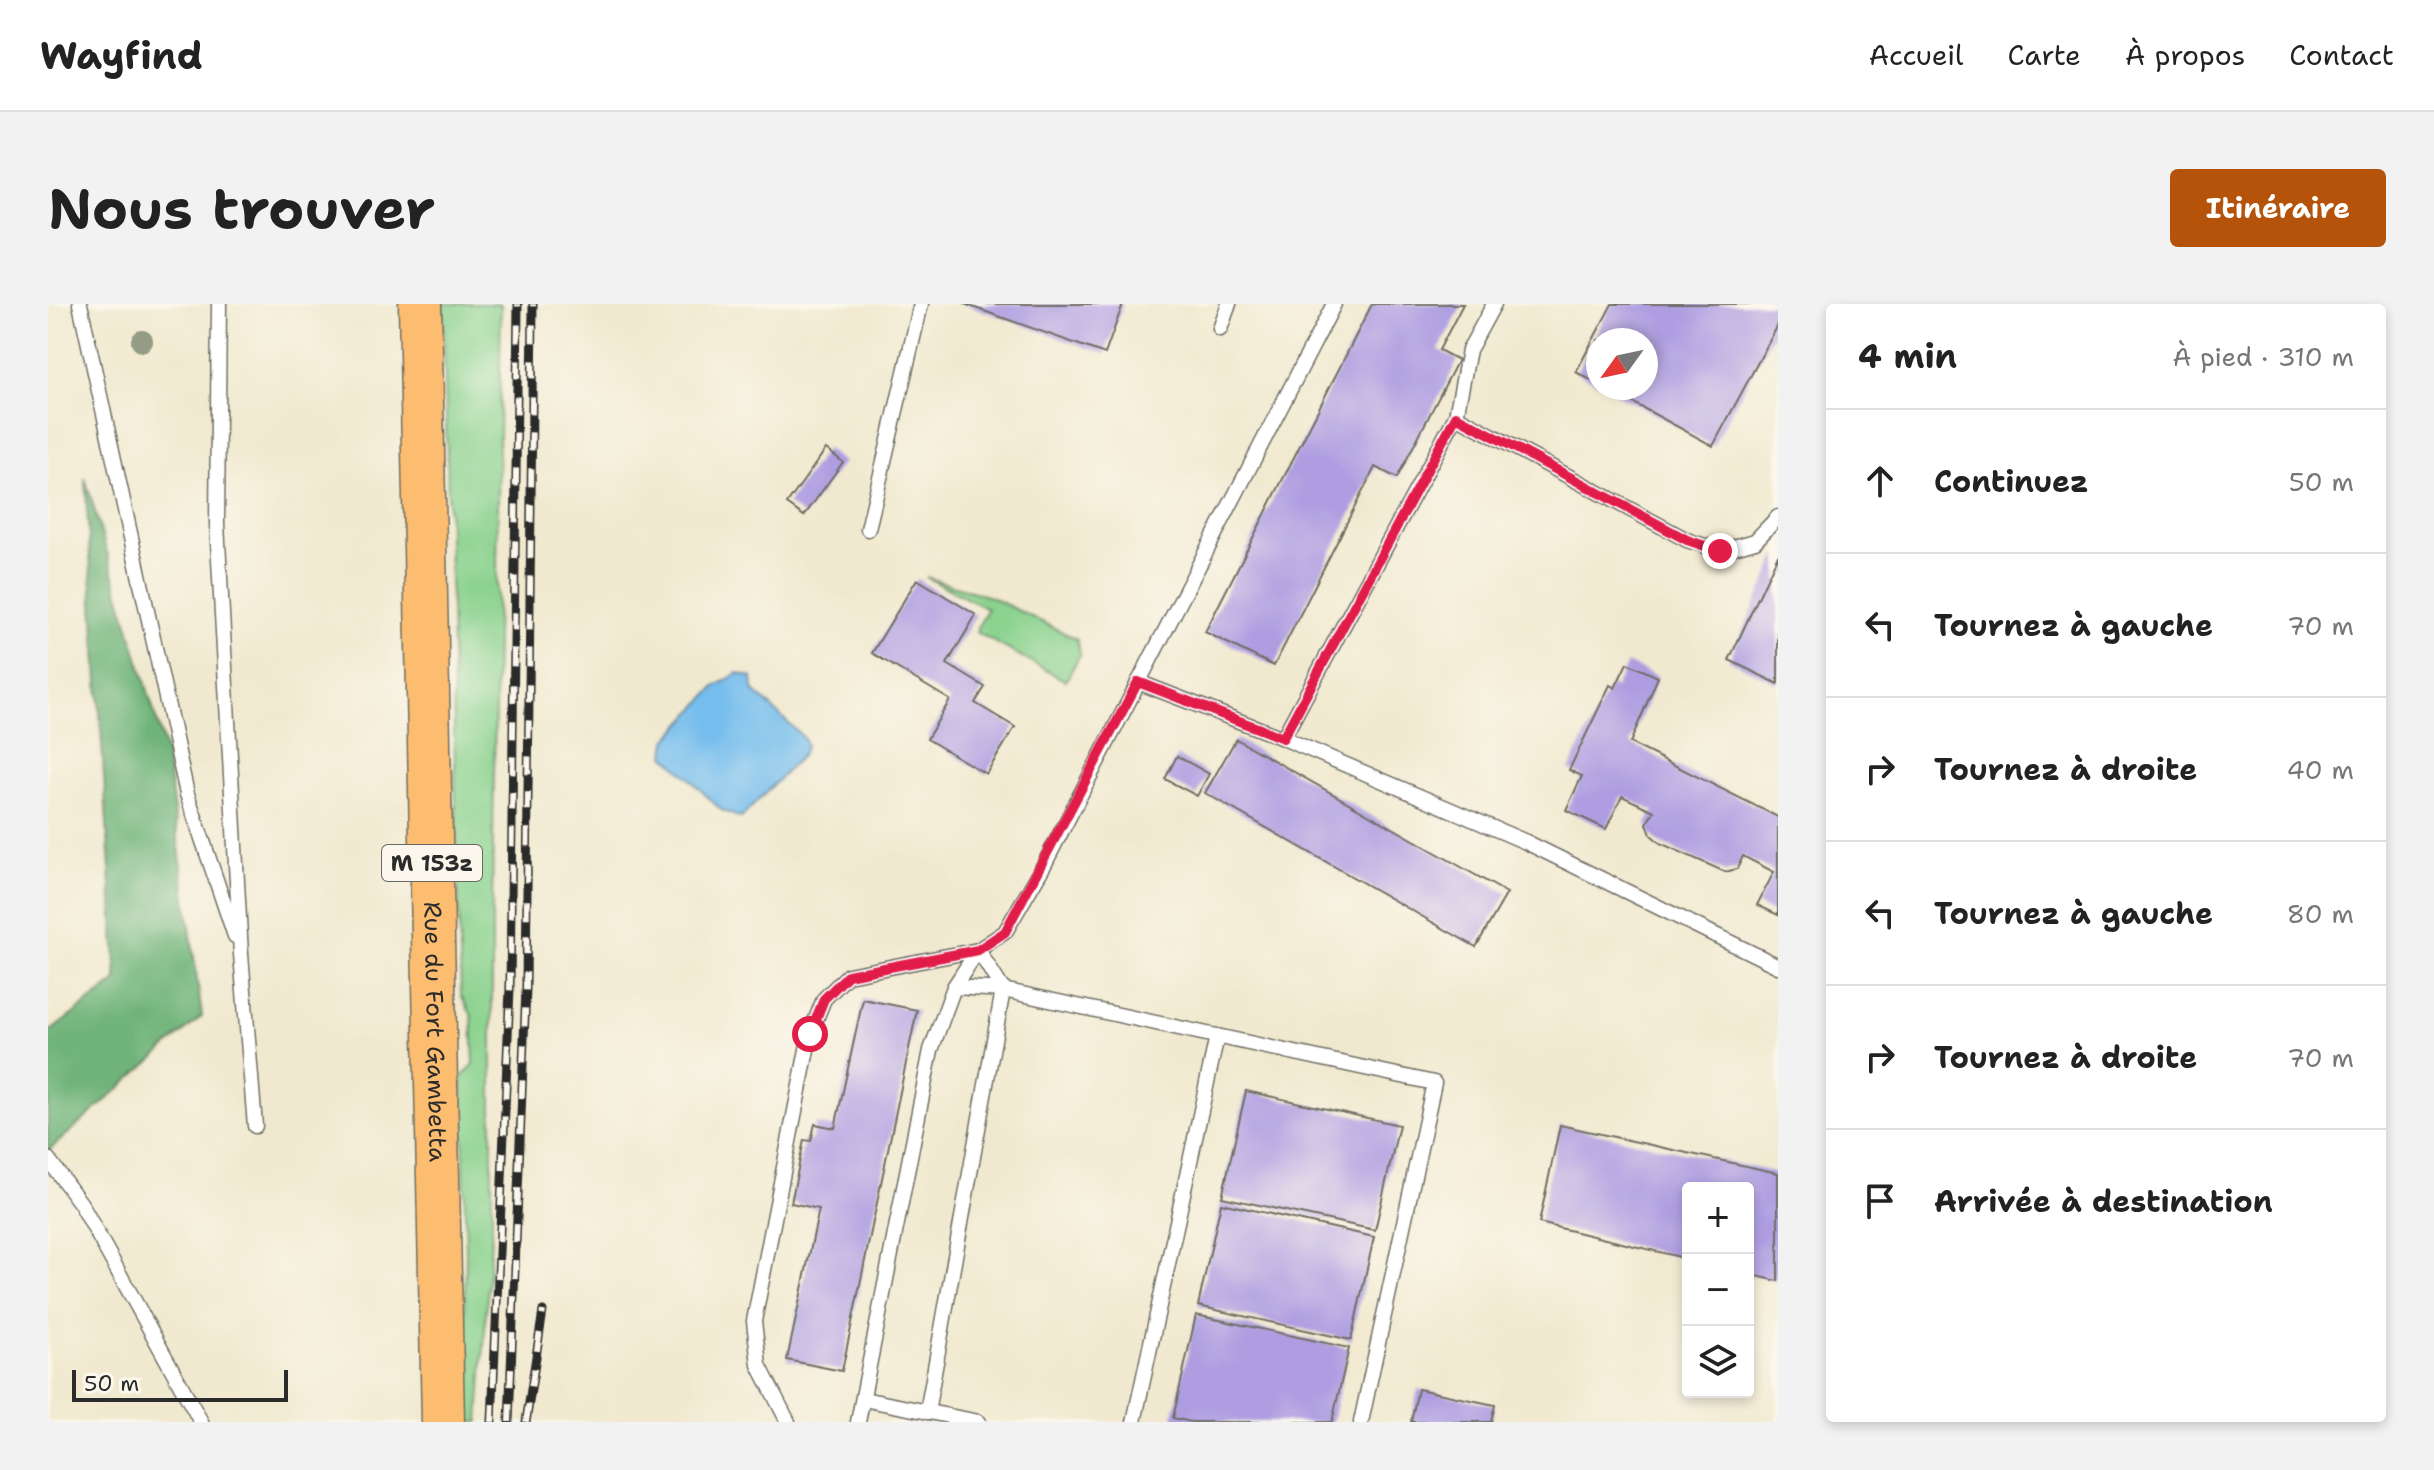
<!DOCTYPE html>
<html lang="fr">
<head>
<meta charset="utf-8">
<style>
	body { margin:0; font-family:"Shantell Sans",sans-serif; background:#f2f2f2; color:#222 }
	.controls { position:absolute; right:24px; bottom:24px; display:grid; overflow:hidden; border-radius:8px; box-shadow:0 4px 12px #0003 }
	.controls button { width:72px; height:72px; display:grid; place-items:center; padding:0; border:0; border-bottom:2px solid #e0e0e0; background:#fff; color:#222; font:40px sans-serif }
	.compass { position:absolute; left:1538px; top:24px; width:72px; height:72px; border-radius:50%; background:#fff; box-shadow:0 4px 12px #0003; rotate:237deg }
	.scale { position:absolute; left:24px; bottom:20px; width:216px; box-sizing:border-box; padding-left:8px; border:4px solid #2b2b2b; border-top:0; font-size:22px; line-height:28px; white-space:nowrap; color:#2b2b2b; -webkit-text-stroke:6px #fbf7ec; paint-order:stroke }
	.stop { position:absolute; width:24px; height:24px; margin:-18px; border:6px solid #e11d48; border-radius:50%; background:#fff }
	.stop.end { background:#e11d48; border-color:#fff; box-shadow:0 2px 8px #0008 }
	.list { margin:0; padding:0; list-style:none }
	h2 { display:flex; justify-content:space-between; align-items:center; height:104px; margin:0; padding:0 32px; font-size:34px }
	h2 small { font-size:26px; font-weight:400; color:#767676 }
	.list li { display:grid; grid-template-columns:52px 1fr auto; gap:24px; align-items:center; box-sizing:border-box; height:144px; padding:0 32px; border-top:2px solid #e0e0e0 }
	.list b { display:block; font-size:30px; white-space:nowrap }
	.list em { font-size:26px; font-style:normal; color:#767676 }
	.icon { flex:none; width:44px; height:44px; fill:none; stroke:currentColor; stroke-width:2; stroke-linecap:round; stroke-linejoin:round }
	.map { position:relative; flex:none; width:1730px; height:1118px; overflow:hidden; border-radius:8px }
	header { display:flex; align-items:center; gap:48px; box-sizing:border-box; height:112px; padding:0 40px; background:#fff; border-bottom:2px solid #e0e0e0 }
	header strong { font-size:38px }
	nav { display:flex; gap:44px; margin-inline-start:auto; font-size:28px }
	.intro { display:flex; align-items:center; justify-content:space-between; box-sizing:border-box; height:192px; padding:0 48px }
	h1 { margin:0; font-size:56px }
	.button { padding:20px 36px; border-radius:8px; background:#b45309; color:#fff; font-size:28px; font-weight:700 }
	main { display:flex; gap:48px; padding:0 48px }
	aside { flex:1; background:#fff; border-radius:8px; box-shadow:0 4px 12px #0003 }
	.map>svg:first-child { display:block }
	.green { fill:#8ad28e; stroke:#5a7e5c; stroke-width:2 }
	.forest { fill:#6fb479; stroke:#4d7052; stroke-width:2 }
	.water { fill:#75bded; stroke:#50748c; stroke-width:2 }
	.building { fill:#ae9ee1 }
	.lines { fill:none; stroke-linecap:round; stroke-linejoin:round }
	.lane-casing { stroke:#706e64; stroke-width:17 }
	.primary-casing { stroke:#706e64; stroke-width:45 }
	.lane { stroke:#fff; stroke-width:14 }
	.primary { stroke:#fcbd6f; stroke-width:42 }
	.rail-casing { stroke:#2b2b2b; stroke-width:9 }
	.rail { stroke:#fbf7ec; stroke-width:6; stroke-dasharray:18; stroke-linecap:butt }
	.tree { fill:#949c85 }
	.route { stroke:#e11d48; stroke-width:10 }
	.labels { text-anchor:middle; stroke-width:8; stroke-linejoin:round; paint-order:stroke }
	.shield { fill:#fbf7ec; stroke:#696865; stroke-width:2 }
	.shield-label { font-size:22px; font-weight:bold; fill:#2b2b2b }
	.street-label { font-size:24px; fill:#2b2b2b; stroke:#fbf7ec }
</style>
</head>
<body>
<header>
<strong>Wayfind</strong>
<nav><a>Accueil</a><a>Carte</a><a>À propos</a><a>Contact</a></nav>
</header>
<div class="intro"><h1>Nous trouver</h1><a class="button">Itinéraire</a></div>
<main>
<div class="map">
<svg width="1730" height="1118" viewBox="0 0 1730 1118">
	<rect width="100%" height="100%" fill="#fbf7ec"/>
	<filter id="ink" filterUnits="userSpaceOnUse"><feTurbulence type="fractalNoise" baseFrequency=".0125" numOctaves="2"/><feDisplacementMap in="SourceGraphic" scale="16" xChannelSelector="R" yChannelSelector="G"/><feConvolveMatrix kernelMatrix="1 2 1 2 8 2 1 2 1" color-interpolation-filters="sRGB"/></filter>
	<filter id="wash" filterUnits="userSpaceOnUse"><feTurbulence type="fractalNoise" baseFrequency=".006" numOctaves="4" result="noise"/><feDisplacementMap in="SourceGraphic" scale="32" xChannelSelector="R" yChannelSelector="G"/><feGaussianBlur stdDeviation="1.8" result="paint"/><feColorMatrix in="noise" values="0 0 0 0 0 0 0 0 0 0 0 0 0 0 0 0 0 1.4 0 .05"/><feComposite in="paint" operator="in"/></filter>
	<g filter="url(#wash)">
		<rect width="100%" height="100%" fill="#f1e9cf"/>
		<g class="green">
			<path d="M395 0H453L444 605V919L431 1118H414L418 949 414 773 426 760 424 712 413 691Z"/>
			<path d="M878 273 942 293 1029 335 1032 350 1018 377 928 328 939 305Z"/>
		</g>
		<path class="forest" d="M37 174 118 448 154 712 0 847V729L69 677Z"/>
		<path class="water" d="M690 369 704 373 705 386 755 433 758 441 754 451 693 514 673 506 617 451 619 436 667 383Z"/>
		<g id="blocks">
			<g class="building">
				<path d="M916 0H1075L1057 50Z"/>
				<path d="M1324 0H1415L1391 46 1410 56 1349 174 1327 163 1226 362 1157 328Z"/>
				<path d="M1564 0H1730V21L1665 142 1558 84H1598V36H1550V80L1528 68Z"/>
				<path d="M778 145 795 158 756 212 739 200Z"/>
				<path d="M1730 251V380L1681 356Z"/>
				<path d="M869 275 928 311 899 360 937 383 927 399 967 423 938 470 879 435 902 396 824 349Z"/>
				<path d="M1579 359 1610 373 1582 439 1730 513V611L1709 601 1726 568 1695 552 1689 565 1677 568 1612 539 1603 531 1599 519 1606 507 1574 492 1558 525 1518 506 1534 472 1521 466 1562 381 1567 384Z"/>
				<path d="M1188 435 1459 589 1428 643 1157 489Z"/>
				<path d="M1129 452 1161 470 1149 492 1117 475Z"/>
				<path d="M815 695 869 706 794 1067 739 1056 771 905 743 899 756 836 763 837 767 820 787 824Z"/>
				<path d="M1198 787 1351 821 1327 926 1174 893Z"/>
				<path d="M1512 821 1730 869V977L1700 970V884H1640V955L1491 919Z"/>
				<path d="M1173 899 1326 933 1303 1036 1150 1002Z"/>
				<path d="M1148 1011 1301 1044 1284 1118H1143L1125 1114Z"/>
				<path d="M1370 1085 1447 1101 1443 1118H1363Z"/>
			</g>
		</g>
	</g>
	<g filter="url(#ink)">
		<use href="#blocks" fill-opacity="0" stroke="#706e64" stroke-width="2"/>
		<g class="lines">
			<g class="lane-casing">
				<g id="lane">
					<path d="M32 0 139 490 187 632"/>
					<path d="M171 0 169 220 193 650 207 822"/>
					<path d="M1172 25 1181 0"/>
					<path d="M1408 112 1639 236 1672 247 1707 237 1730 213"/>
					<path d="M820 225 873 0"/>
					<path d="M1090 378 1235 434 1478 538 1730 662"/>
					<path d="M1235 434 1408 112 1421 46 1446 0"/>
					<path d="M906 683 955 686 1386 779 1313 1118"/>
					<path d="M0 855 33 900 153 1118"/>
					<path d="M815 1095 931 1118"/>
					<path d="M879 1108 955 686 930 646"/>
					<path d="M740 1118 711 1061 706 1017 762 730 776 695 800 671 930 646 957 628 996 561 1286 0"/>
					<path d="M810 1118 883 746 906 683 930 646"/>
					<path d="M1086 1118 1169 732"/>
				</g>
			</g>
			<g class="primary-casing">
				<g id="primary">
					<path id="s1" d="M372 0 395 1118"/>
				</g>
			</g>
			<use href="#lane" class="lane"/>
			<use href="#primary" class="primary"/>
			<g class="rail-casing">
				<g id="rail">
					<path d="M444 1118 462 684 470 0"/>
					<path d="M461 1118 478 684 485 0"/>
					<path d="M478 1118 495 1007"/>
				</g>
			</g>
			<use href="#rail" class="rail"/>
		</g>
		<circle class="tree" cx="94" cy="37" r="11"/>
	</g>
	<g class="lines" filter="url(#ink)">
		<path class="route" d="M762 730 776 695 800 671 930 646 957 628 1090 378 1235 434 1408 112 1639 236 1672 247"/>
	</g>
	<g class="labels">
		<rect class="shield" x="334" y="541" width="100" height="36" rx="6"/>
		<g class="shield-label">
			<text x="384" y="567">M 153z</text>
		</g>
		<g class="street-label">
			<text dy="8" stroke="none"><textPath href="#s1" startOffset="728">Rue du Fort Gambetta</textPath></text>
		</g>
	</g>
</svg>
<div class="controls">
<button>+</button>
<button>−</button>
<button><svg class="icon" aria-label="layers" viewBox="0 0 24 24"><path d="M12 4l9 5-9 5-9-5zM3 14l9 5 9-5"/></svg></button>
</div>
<svg class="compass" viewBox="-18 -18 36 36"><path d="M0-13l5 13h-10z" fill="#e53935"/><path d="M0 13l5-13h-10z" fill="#767676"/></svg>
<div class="scale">50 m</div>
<div class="stop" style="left:762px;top:730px"></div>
<div class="stop end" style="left:1672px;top:247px"></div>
</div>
<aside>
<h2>4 min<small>À pied · 310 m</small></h2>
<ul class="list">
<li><svg class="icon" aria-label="ahead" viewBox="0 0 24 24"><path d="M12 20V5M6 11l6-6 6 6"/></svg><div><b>Continuez</b></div><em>50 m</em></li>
<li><svg class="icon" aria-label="left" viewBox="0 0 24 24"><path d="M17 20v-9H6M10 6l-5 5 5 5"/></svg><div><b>Tournez à gauche</b></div><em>70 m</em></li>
<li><svg class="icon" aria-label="right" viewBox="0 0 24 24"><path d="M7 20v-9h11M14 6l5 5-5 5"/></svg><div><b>Tournez à droite</b></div><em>40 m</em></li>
<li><svg class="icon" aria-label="left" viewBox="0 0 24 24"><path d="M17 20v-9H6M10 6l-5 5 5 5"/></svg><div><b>Tournez à gauche</b></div><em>80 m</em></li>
<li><svg class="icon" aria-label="right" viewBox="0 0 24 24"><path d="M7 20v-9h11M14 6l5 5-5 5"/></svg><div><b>Tournez à droite</b></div><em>70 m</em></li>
<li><svg class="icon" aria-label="arrive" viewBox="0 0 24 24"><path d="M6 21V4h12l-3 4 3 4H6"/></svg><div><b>Arrivée à destination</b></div></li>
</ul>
</aside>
</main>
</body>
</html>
